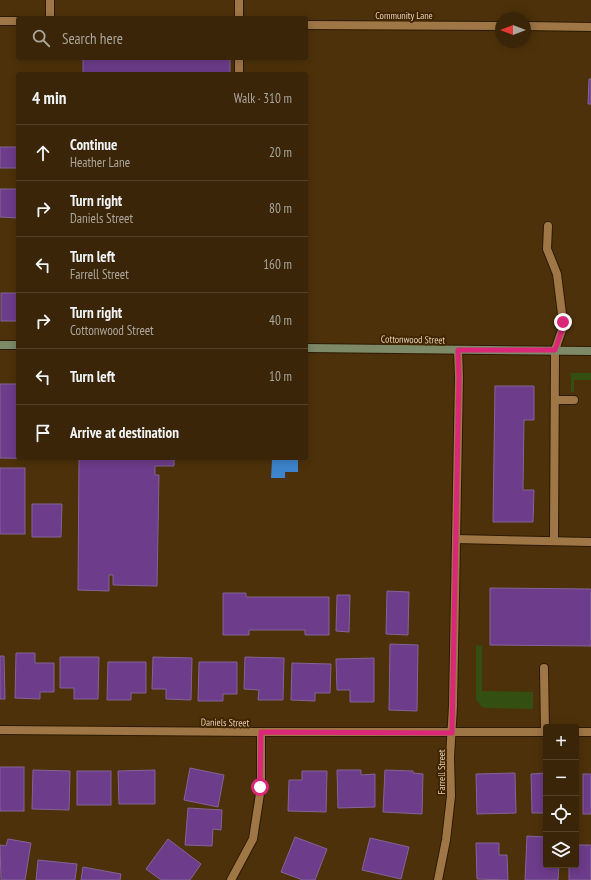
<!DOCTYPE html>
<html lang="en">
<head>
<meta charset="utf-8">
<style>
	body { margin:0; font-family:"PT Sans Narrow",sans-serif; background:#453116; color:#f1f3f6 }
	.controls { position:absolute; right:12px; bottom:12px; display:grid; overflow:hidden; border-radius:4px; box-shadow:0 2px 10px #0003 }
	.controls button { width:36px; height:36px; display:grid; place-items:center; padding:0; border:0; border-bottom:1px solid #544229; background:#3a2508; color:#f1f3f6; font:20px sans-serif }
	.compass { position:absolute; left:495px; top:12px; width:36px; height:36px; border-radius:50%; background:#3a2508; box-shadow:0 2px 10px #0003; rotate:270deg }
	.stop { position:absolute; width:12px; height:12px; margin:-9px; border:3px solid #db2777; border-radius:50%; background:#fff }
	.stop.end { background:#db2777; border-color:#fff; box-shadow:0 1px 4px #0008 }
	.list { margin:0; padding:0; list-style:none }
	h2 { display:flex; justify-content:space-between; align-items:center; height:52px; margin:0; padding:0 16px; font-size:17px }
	h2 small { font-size:13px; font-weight:400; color:#aba59c }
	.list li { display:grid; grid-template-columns:26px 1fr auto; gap:12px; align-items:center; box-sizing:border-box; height:56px; padding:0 16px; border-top:1px solid #544229 }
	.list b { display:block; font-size:15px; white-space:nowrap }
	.list p { margin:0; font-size:13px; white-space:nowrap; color:#aba59c }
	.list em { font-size:13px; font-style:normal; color:#aba59c }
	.icon { flex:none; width:22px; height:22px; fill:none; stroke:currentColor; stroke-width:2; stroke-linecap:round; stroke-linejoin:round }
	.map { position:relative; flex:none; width:591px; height:880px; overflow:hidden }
	.search { position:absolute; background:#3a2508; box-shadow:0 2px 10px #0003; left:16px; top:16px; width:292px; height:44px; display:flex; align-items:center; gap:10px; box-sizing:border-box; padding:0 14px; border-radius:4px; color:#aba59c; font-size:15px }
	.panel { position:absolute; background:#3a2508; box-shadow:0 2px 10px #0003; left:16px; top:72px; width:292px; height:388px; border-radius:4px }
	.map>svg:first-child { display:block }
	.green { fill:#344f12 }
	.water { fill:#3d86ce }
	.building { fill:#6d3c8b; stroke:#826596 }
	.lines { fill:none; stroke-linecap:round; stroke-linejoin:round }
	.lane-casing { stroke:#2d1a01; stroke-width:10 }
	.street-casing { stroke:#2d1a01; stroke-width:10 }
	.secondary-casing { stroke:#2d1a01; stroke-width:10 }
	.lane { stroke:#9f7747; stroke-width:8 }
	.street { stroke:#9f7747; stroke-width:8 }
	.secondary { stroke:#7e8a67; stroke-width:8 }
	.route { stroke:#db2777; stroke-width:5 }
	.labels { text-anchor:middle; stroke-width:4; stroke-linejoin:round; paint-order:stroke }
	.street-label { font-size:10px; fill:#e5cfb7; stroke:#422600 }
</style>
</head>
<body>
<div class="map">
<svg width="591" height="880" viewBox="0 0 591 880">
	<rect width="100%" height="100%" fill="#4d310a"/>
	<g class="green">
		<path d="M571 373H591V380H574V392H571Z"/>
		<path d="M476 645 482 646V691L533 692V709L487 708 482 707 476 700Z"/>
	</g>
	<path class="water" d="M289 458H298V472H285V478H271L272 460H289Z"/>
	<g class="building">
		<rect x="83" y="58" width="147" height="16"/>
		<path d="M589 79H591V104H588Z"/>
		<rect x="0" y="147" width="18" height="21"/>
		<path d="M0 189H18V218L0 217Z"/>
		<rect x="1" y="293" width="17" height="28"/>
		<path d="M0 384H18V458L62 459 0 458Z"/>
		<path d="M495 386H534V420H524L523 490H534L533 522H493Z"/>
		<path d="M79 458H174V466H155V475H159L157 586 113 585V575H109V591L78 590Z"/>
		<rect x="0" y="468" width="25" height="66"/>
		<path d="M32 504H62L61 537H32Z"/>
		<path d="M490 588 591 589V646L490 645Z"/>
		<path d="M387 591 409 592 408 635 386 634Z"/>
		<path d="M223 593H246V597H329V635H305V630H249V635H223Z"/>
		<path d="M337 595H350L349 632 336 631Z"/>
		<path d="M390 644 418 645 417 711 389 710Z"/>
		<path d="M16 653H35V663H54V692H40V699L15 698Z"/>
		<path d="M0 656H4L5 699H0Z"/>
		<path d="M60 657H99L98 699H74V688H60Z"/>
		<path d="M153 657 192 658 191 700 166 699V689H152Z"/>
		<path d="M245 657 284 658 283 700H258L259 690 244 689Z"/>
		<path d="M374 658V702H350V690H337L336 659Z"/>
		<path d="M108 662H146V693H131V700H107Z"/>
		<path d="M199 662H237V694H223V701H198Z"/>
		<path d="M292 663 331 664 330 693H315V701L291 700Z"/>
		<rect x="0" y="767" width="24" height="44"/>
		<path d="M190 768 224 775 218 807 184 800Z"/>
		<path d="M33 770 70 771 69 810 32 809Z"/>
		<path d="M155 770V804H119L118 771Z"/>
		<path d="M337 770H361V775L375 774V807L338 808Z"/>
		<path d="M385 770 413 771V773L423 774 422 814 383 812Z"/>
		<rect x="77" y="771" width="34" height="34"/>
		<path d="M302 771H327L326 812 288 811 289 780H302Z"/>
		<path d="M515 773 516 813 477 814 476 774Z"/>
		<path d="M546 773V813H532L531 774Z"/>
		<rect x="583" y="774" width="8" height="40"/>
		<path d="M188 808 222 810 221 830 213 829 212 846 185 845Z"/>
		<path d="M527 836 546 837V865H559L558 880H525Z"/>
		<path d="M295 837 327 849 315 880H303L281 872Z"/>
		<path d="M370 838 409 847 401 879 362 870Z"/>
		<path d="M8 839 31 843 25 880H1L0 845 6 846Z"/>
		<path d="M168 839 201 864 190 880H161L146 869Z"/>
		<path d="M476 843H499V855H507L508 880 477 879Z"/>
		<path d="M578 845H591V880H569V865H576Z"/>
		<path d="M38 860 77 864 75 880H36Z"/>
		<path d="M83 867 121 874 120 880H81Z"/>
	</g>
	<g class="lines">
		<g class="lane-casing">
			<g id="lane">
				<path d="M50 0V18"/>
				<path d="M239 18V0"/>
				<path d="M239 58V74"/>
				<path d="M548 226 547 249 557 274 563 322 562 330 555 350 554 541"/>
				<path d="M555 400H574"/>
				<path d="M456 539 591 542"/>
				<path d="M544 668 545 732"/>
			</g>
		</g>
		<g class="street-casing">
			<g id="street">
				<path d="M0 21H18"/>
				<path d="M306 25 501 26"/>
				<path d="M525 26 591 27"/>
				<path d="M0 730 261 732H546"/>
				<path d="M576 732H591"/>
				<path d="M231 880 253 839 261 787V732"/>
				<path d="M438 880 446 840 451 796 450 757 453 706 459 377 458 350"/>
			</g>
		</g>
		<g class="secondary-casing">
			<g id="secondary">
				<path d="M0 345H18"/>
				<path d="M306 348 591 351"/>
			</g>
		</g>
		<use href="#lane" class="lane"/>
		<use href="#street" class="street"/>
		<use href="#secondary" class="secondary"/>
	</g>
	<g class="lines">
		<path class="route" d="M260 787 261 732 452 733 459 377 458 350H555L562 330 563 322"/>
	</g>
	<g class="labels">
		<g class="street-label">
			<text x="404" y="19">Community Lane</text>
			<text transform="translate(413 339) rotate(1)" y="4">Cottonwood Street</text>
			<text transform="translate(225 722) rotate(1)" y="4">Daniels Street</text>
			<text transform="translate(441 772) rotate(-90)" y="4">Farrell Street</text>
		</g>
	</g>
</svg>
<div class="controls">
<button>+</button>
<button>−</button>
<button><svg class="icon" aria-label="locate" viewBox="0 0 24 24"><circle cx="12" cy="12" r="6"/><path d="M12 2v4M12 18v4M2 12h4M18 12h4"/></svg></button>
<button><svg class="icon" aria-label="layers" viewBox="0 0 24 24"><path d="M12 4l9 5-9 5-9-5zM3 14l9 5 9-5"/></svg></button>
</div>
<svg class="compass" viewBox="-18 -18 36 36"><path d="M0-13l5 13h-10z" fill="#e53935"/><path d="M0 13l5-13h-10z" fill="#aba59c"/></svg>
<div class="stop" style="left:260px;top:787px"></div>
<div class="stop end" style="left:563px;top:322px"></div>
<div class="search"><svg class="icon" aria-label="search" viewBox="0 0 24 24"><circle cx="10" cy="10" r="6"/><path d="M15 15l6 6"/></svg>Search here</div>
<section class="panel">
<h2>4 min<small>Walk · 310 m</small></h2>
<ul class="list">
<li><svg class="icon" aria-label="ahead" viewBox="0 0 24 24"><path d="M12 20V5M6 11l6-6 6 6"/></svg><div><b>Continue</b><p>Heather Lane</p></div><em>20 m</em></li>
<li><svg class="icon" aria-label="right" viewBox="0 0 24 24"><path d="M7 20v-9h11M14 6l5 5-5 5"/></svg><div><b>Turn right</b><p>Daniels Street</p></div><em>80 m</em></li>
<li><svg class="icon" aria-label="left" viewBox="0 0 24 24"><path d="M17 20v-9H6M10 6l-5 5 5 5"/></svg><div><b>Turn left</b><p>Farrell Street</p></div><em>160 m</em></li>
<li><svg class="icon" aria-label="right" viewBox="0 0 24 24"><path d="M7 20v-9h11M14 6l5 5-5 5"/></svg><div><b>Turn right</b><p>Cottonwood Street</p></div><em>40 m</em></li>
<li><svg class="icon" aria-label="left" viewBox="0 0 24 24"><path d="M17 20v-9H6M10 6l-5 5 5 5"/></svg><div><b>Turn left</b></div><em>10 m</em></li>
<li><svg class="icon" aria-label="arrive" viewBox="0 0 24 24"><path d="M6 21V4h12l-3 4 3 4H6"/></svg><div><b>Arrive at destination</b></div></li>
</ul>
</section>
</div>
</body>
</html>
